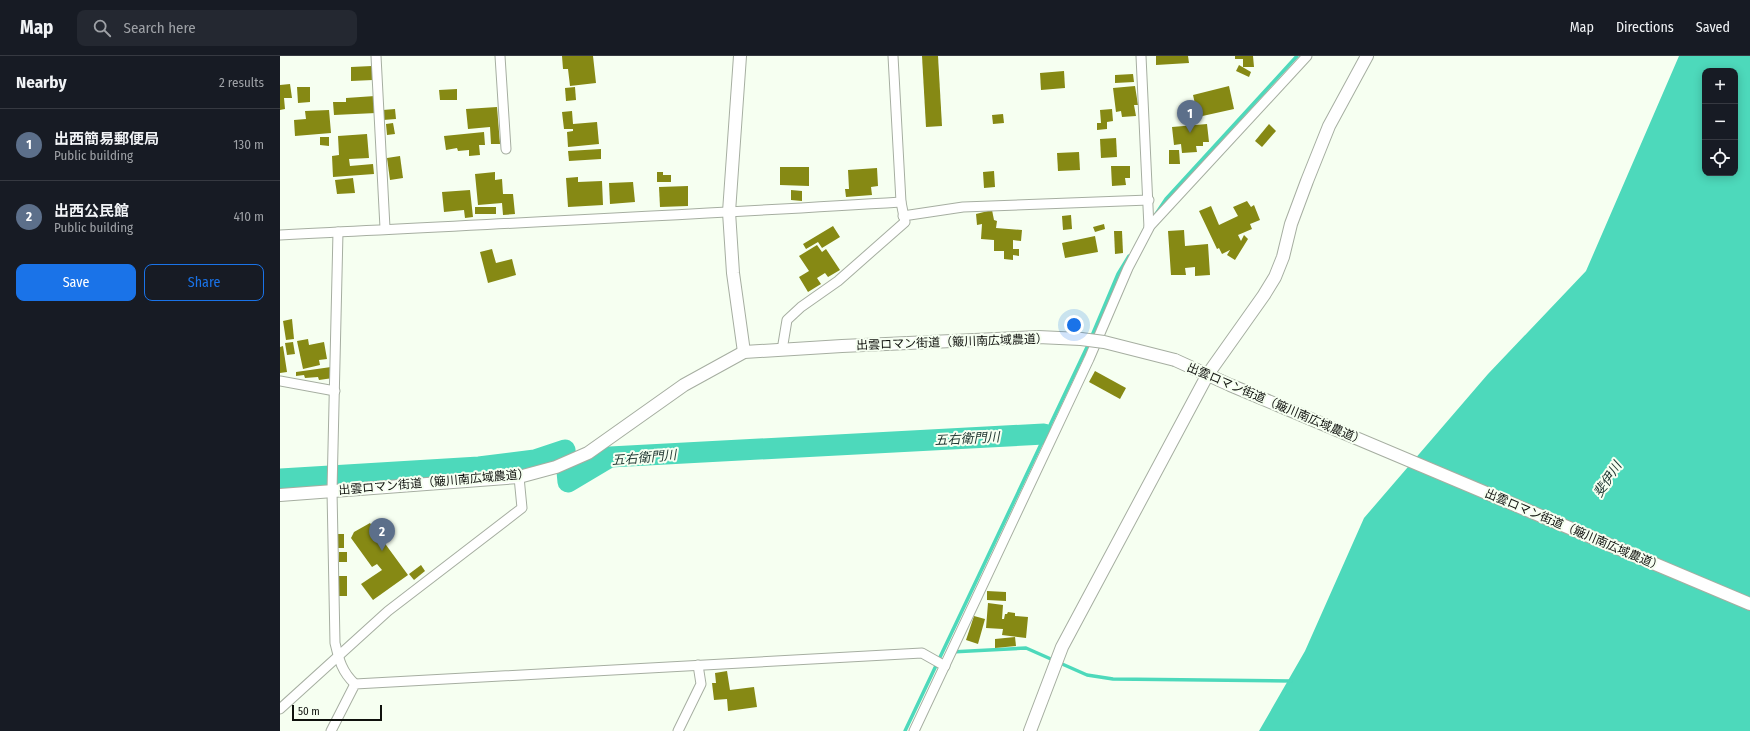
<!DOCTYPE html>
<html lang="en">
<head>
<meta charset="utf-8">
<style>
	body { margin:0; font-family:"Fira Sans Condensed","Noto Sans JP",sans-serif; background:#242831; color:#f1f3f6 }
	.controls { position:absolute; right:12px; top:12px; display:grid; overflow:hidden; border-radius:8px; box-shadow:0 2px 10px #0003 }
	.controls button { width:36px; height:36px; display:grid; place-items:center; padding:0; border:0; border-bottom:1px solid #363941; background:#171b24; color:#f1f3f6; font:20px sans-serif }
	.scale { position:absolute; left:12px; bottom:10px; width:90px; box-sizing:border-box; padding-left:4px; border:2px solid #0f110d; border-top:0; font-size:11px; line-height:14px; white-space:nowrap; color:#0f110d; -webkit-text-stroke:3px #f6fff1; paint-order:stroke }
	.you { position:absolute; left:794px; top:269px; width:14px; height:14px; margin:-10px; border:3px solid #fff; border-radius:50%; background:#1a73e8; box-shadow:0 0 0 6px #1a73e833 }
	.badge { display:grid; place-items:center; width:26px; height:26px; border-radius:50%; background:#1a73e8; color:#fff; font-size:13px; font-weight:700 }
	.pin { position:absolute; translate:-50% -33px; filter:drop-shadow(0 1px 2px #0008) }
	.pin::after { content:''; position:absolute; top:21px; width:14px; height:12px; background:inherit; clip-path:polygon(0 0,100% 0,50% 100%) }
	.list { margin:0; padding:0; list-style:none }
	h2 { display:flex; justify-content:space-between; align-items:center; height:52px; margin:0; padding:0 16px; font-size:17px }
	h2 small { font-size:13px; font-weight:400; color:#9ea1a6 }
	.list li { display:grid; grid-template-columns:26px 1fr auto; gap:12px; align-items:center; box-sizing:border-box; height:72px; padding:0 16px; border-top:1px solid #363941 }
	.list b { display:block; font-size:15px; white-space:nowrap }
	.list p { margin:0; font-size:13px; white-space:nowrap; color:#9ea1a6 }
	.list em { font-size:13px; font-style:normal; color:#9ea1a6 }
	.actions { display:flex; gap:8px; padding:12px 16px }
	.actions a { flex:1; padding:9px 0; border:1px solid #1a73e8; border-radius:8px; text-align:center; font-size:14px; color:#1a73e8 }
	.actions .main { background:#1a73e8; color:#fff }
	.icon { flex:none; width:22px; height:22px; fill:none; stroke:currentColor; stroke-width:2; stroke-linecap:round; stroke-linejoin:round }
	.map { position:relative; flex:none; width:1470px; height:675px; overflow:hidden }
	header { display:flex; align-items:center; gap:24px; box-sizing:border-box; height:56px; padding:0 20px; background:#171b24; border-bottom:1px solid #363941 }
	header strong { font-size:19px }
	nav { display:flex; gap:22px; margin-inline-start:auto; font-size:14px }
	.search { width:280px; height:36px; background:#242831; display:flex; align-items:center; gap:10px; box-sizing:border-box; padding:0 14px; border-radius:8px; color:#9ea1a6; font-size:15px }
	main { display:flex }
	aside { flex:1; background:#171b24 }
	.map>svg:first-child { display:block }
	.water { fill:#4dd9bb; fill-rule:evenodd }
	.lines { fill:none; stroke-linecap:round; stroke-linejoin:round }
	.stream { stroke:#4dd9bb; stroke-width:3.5 }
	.river { stroke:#4dd9bb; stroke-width:21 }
	.building { fill:#868914 }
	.minor-casing { stroke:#a6aea1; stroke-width:11 }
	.tertiary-casing { stroke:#a6aea1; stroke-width:14 }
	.minor { stroke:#fff; stroke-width:9 }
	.tertiary { stroke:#fff; stroke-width:12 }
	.tertiary-bridge-casing { stroke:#a6aea1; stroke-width:14; stroke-linecap:butt }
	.tertiary-bridge { stroke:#fff; stroke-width:12 }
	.labels { text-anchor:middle; stroke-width:4; stroke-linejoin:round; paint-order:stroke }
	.street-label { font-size:12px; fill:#0f110d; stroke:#f6fff1 }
	.water-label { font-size:13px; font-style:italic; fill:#1f3731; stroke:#f6fff1 }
</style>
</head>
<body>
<header>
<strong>Map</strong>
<div class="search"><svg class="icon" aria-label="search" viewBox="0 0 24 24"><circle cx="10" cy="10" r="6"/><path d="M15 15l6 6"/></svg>Search here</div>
<nav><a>Map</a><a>Directions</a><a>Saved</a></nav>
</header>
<main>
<aside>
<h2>Nearby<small>2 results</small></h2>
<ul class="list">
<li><span class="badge" style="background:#5c6f8a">1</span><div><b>出西簡易郵便局</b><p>Public building</p></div><em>130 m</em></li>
<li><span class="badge" style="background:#5c6f8a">2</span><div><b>出西公民館</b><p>Public building</p></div><em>410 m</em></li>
</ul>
<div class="actions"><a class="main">Save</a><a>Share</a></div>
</aside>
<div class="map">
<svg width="1470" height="675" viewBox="0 0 1470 675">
	<rect width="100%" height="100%" fill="#f6fff1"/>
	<path class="water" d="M1399 0H1470V675H979L1025 595 1084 462 1208 318 1306 215ZM1425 15H1455V117H1425Z"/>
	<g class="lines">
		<g class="stream">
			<path d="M876 158 886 143 1017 0"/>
			<path d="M811 282 838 218 849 200"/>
			<path d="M671 596 746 592 807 619 833 623 1011 625"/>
			<path d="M625 675 809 287"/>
		</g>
		<path class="river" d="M0 423 199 411 255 404 285 394 288 426 330 401 764 378"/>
	</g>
	<g class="building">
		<path d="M282 0H313L316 27 290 30 288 13H283Z"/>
		<path d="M642 0H658L662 70 646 71Z"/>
		<path d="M876 0H908L909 7 876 9Z"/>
		<path d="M955 0H973L974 11H963V3H955Z"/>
		<path d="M959 9 971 16 969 21 956 15Z"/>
		<path d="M92 10 93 24 71 25V11Z"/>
		<path d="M784 15 785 32 761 34 760 17Z"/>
		<path d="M853 18 854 26 835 27V19Z"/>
		<path d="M10 28 12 42H4L5 53 0 54V29Z"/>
		<path d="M855 30 858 49H854L856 60 842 61 841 55 836 56 833 32Z"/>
		<path d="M949 30 954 53 918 61 913 39Z"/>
		<path d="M17 31H30V46L18 47Z"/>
		<path d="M295 31 296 44 286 45 285 32Z"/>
		<path d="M177 33V44H160L159 34Z"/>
		<path d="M95 40 96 57 54 59 53 46H66V42Z"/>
		<path d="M217 51 220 88H211L210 71 188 73 186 53Z"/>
		<path d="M115 53 116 63 103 64V54Z"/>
		<path d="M832 53 833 65 827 66V73L817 74V67H821L820 54Z"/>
		<path d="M49 54 51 77 15 80 14 64 26 63 25 55Z"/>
		<path d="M292 55 293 68 317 66 319 88 288 91 287 76 293 75V73H284L282 56Z"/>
		<path d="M723 58 724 67 713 68 712 59Z"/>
		<path d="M113 67 115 78 107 79 106 68Z"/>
		<path d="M927 68 929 86H923V90H916L917 96 902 97 901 88 894 89 892 71Z"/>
		<path d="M989 68 996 75 982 91 975 85Z"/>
		<path d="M204 76 205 89H199L200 99 189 100V94L178 95 177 92 166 94 164 80Z"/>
		<path d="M87 78 89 102 69 103 70 110 93 108 94 118 53 121 52 100 59 99 58 80Z"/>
		<path d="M40 81H49V90L40 89Z"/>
		<path d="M836 82 837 101 821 102 820 83Z"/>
		<path d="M321 93V103L289 105 288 95Z"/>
		<path d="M889 94H899L900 108H889Z"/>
		<path d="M799 96 800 114 778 115 777 97Z"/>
		<path d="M120 100 123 122 110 124 107 102Z"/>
		<path d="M831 110H850V122H845L846 129 832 130Z"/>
		<path d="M500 111H529V130L500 129Z"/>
		<path d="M597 112 598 130 591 131 592 139 566 141 565 133H569L568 114Z"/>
		<path d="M714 115 715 131 704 132 703 116Z"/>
		<path d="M215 116V124L222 123 223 138H233L235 158 223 159 222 147 198 149 195 118Z"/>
		<path d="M377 116H383V119H391V126H377Z"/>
		<path d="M298 121V126L322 125 323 149 288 151 286 122Z"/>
		<path d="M73 122 75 137 57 138 55 124Z"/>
		<path d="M353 126 355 146 330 148 329 127Z"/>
		<path d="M408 130V150L380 151 379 131Z"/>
		<path d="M190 134 193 161 185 162 184 154 164 156 162 136Z"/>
		<path d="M511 134 522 135V145L511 144Z"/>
		<path d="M967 145 971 151 974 149 980 164 970 168 972 173 958 179 961 185 964 179 968 183 955 204 947 199 950 194 942 198 939 192 937 193 919 155 931 150 939 169 958 160 953 151Z"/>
		<rect x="195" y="151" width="21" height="7"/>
		<path d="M712 154 714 164 717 165 716 172 742 174 741 185 733 184V193H739V200L733 199V204L724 203V195H714V184L701 183 702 168 697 169 696 158Z"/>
		<path d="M791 159 792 173 783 174 782 160Z"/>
		<path d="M824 168 825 173 815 176 813 171Z"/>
		<path d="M553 170 560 181 542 192 538 186 526 193 523 188Z"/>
		<path d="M904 174 905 190 928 188 930 219 915 220V211L905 212 906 219H891L888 175Z"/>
		<path d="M834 175H842L843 197 835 198Z"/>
		<path d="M815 180 818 196 785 202 782 187Z"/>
		<path d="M537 189 542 196 546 193 560 214 548 221 545 217 537 222 541 228 528 236 519 221 529 215 519 200Z"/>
		<path d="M212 193 216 207 232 203 236 219 208 227 200 196Z"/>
		<path d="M12 263 14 283 6 284 3 265Z"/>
		<path d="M28 283 29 289 44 286 47 303 39 304 40 309 23 313 17 285Z"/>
		<path d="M13 286 15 298 7 299 5 287Z"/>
		<path d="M3 290 7 316 0 317V291Z"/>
		<path d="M51 311 53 322 39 324 38 321 25 322 24 319 16 320V316Z"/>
		<path d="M815 315 846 332 840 343 809 326Z"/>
		<path d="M90 467 128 519 93 544 81 528 102 514 97 508 92 511 71 482 74 476Z"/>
		<rect x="58" y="478" width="6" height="14"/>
		<rect x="59" y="496" width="8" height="10"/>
		<path d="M141 509 145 515 134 524 129 518Z"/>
		<path d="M58 520H67V540H59Z"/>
		<path d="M707 535 726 536V545L707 544Z"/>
		<path d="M708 547 723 549 722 563H724L725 558H727L728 556 735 557V560L748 561 746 582 722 579 723 573 706 572Z"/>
		<path d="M694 560 705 563 698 588 686 584Z"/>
		<path d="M735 581 736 590 715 592V583Z"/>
		<path d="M447 615 450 634 474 631 477 651 448 655 447 643 434 644 432 627H436L435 617Z"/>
	</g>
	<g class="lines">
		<g class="minor-casing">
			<g id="minor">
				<path d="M96 0 105 172"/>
				<path d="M220 0 226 93"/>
				<path d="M623 160 683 151 869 144"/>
				<path d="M869 171 1027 0"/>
				<path d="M58 176 52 435 55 587C59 604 62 616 75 628"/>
				<path d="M0 179C207 168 414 159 621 146"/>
				<path d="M502 294 507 264 521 251 558 225 625 166 621 146 613 0"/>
				<path d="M0 325 55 335"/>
				<path d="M0 653 108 555 242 452 239 421"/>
				<path d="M51 675 75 628 642 597 665 610"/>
				<path d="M398 675 421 628 418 609"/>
				<path d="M634 675 809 303 848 212 869 172 861 0"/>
			</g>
		</g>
		<g class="tertiary-casing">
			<g id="tertiary">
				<path d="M460 0 449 156 453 217 464 296"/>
				<path d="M895 304 950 329 1470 548"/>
				<path d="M0 439 239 421 276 411 308 397 404 329 464 296 562 290 758 281 801 283"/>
				<path d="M750 675 782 591 928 318 984 239 995 221 1003 201 1011 168 1027 125 1049 70 1087 0"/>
			</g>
		</g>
		<use href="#minor" class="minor"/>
		<use href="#tertiary" class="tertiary"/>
		<g class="tertiary-bridge-casing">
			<path id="tertiary-bridge" d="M801 283 824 286 895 304"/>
		</g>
		<use href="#tertiary-bridge" class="tertiary-bridge"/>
	</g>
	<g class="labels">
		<g class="street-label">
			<text transform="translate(672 286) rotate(-2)" y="4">出雲ロマン街道（簸川南広域農道）</text>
			<text transform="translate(996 348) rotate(23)" y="4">出雲ロマン街道（簸川南広域農道）</text>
			<text transform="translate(154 426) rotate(-5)" y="4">出雲ロマン街道（簸川南広域農道）</text>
			<text transform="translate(1294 474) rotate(23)" y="4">出雲ロマン街道（簸川南広域農道）</text>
		</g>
		<g class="water-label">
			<text transform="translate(687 382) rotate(-3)" y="5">五右衛門川</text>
			<text transform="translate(364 401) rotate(-5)" y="5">五右衛門川</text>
			<text transform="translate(1327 423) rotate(-57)" y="5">斐伊川</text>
		</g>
	</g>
</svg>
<div class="controls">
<button>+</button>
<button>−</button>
<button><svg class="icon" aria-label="locate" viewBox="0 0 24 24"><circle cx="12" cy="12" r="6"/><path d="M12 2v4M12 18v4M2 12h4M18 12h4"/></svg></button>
</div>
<div class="scale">50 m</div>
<div class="you"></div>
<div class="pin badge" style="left:910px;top:77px;background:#5c6f8a">1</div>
<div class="pin badge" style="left:102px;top:495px;background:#5c6f8a">2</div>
</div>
</main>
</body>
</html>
